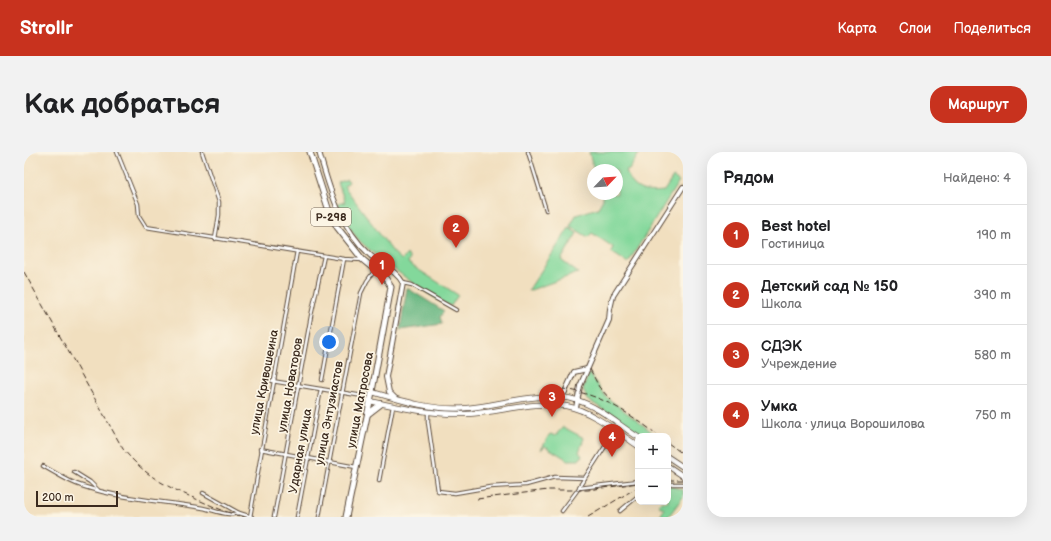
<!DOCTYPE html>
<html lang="ru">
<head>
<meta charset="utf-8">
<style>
	body { margin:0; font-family:"Balsamiq Sans",sans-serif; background:#f2f2f2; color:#202124 }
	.controls { position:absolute; right:12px; bottom:12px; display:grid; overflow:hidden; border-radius:8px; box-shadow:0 4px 16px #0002 }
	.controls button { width:36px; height:36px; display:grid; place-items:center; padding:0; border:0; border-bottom:1px solid #e0e0e0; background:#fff; color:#202124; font:20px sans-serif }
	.compass { position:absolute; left:563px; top:12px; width:36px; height:36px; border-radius:50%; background:#fff; box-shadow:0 4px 16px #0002; rotate:65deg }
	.scale { position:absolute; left:12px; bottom:10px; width:82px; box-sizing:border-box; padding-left:4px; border:2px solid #3b2a1e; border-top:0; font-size:11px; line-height:14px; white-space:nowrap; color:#3b2a1e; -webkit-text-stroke:3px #fcf5e5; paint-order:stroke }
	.you { position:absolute; left:305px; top:190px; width:14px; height:14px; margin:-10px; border:3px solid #fff; border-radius:50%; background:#1a73e8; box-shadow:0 0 0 6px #1a73e833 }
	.badge { display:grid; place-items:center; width:26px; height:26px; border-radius:50%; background:#c8321e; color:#fff; font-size:13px; font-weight:700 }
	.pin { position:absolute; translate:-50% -33px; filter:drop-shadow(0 1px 2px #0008) }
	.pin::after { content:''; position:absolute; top:21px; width:14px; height:12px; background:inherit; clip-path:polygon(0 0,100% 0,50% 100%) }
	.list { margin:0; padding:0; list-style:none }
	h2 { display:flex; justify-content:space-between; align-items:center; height:52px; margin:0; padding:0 16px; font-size:17px }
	h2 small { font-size:13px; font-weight:400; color:#757577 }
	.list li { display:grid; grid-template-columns:26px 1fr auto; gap:12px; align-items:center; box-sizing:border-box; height:60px; padding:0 16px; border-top:1px solid #e0e0e0 }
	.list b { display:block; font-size:15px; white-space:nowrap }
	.list p { margin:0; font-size:13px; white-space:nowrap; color:#757577 }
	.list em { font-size:13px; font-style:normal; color:#757577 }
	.map { position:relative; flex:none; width:659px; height:365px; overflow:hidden; border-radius:16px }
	header { display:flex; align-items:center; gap:24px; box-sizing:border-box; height:56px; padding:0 20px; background:#c8321e; color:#fff }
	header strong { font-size:19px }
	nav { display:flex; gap:22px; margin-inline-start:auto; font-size:14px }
	.intro { display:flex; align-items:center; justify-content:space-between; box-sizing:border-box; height:96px; padding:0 24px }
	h1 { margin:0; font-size:28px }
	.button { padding:10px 18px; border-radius:16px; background:#c8321e; color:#fff; font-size:14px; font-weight:700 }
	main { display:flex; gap:24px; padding:0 24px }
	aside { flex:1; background:#fff; border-radius:16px; box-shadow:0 4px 16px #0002 }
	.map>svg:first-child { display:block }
	.green { fill:#83d89b; stroke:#5f815c }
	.forest { fill:#6ab883; stroke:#527150 }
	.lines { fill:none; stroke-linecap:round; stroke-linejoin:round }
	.street-casing { stroke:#564536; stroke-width:4.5 }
	.secondary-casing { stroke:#564536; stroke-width:6 }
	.primary-casing { stroke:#564536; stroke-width:6 }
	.highway-casing { stroke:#564536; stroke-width:7 }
	.street { stroke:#fff; stroke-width:2.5 }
	.secondary { stroke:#fff; stroke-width:4 }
	.primary { stroke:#fff; stroke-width:4.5 }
	.highway { stroke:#fff; stroke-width:5 }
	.rail { stroke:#3b2a1e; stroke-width:1; stroke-dasharray:6 3; stroke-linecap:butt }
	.labels { text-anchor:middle; stroke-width:3.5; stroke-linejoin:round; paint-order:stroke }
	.shield { fill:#fcf5e5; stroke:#75675a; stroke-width:1 }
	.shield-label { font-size:11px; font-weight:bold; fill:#3b2a1e }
	.street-label { font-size:12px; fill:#3b2a1e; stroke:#fcf5e5 }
</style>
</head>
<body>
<header>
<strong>Strollr</strong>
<nav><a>Карта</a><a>Слои</a><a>Поделиться</a></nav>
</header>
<div class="intro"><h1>Как добраться</h1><a class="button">Маршрут</a></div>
<main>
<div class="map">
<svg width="659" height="365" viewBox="0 0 659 365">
	<rect width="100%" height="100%" fill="#fcf5e5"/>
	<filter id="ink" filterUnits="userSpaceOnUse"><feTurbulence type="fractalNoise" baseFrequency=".025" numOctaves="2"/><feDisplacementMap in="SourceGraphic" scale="8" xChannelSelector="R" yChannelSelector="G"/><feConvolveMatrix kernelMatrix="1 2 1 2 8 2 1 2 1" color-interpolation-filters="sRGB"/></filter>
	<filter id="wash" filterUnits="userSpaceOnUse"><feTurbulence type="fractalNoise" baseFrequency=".012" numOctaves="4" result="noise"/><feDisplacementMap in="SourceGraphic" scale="16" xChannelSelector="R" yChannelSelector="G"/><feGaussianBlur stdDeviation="0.9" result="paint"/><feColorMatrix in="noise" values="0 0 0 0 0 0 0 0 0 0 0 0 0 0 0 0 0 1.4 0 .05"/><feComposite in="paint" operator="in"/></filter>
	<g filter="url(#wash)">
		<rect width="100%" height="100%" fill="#f1dfbf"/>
		<g class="green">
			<path d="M565 0H616L605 18 602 19C609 39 621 41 640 39L649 25 655 29 604 111 587 100 589 95 568 81 564 85 546 74 552 63 574 56 579 47 578 42H593V18H570Z"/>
			<path d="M323 27 325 30 320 34 369 100 378 108 383 102 386 107 384 111 434 143 427 154C416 153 343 98 334 87 325 77 320 64 314 52L321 50 314 31Z"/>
			<path d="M545 76 553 81 537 108 554 121 504 139Z"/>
			<path d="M565 221 582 245 628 280 627 284H619L563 247 559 237Z"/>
			<path d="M539 275 560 286 555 300 558 304 555 308H544L521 294 517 298 525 283 527 282 531 284Z"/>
			<path d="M644 333 659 338V345L644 365H636L640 357 634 353 637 350H644Z"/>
		</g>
		<path class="forest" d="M383 136 420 159 416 165 418 172 376 178Z"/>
	</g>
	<g filter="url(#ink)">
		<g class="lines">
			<g class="street-casing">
				<g id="street">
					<path d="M93 0 114 52 115 64 122 75 320 107 339 108"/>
					<path d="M178 0 195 50V63L191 87"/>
					<path d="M504 0 522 58"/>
					<path d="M379 131 388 133 432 158"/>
					<path d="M298 228 320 107"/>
					<path d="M248 229 339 244 345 249"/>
					<path d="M404 260V270L414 339 431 341 466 335 502 333 531 325 561 326"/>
					<path d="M236 297 332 315"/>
					<path d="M19 314C32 321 44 330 58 334 97 347 138 349 179 356 190 358 204 365 215 361"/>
					<path d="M50 320 66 330 74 338"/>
					<path d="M355 329 369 254"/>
					<path d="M644 332H659"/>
					<path d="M555 335 591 279"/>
					<path d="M179 341 215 361 228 365"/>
					<path d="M538 359 555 336 614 329"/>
					<path d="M596 359 614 344"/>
					<path d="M226 365 273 99"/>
					<path d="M250 365 287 164 300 104"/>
					<path d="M273 365 297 237"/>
					<path d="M295 365 337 141 343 129 351 118"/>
				</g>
			</g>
			<g class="secondary-casing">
				<g id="secondary">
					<path d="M295 0C306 39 316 75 346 103 357 113 372 118 379 131L362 225 365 240 371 246"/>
					<path d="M536 245 541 240 550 220 563 217"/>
					<path d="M552 256 556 234 585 168 586 157 589 144 659 35"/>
				</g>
			</g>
			<g class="primary-casing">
				<g id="primary">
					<path d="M348 240C378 249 411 259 443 256 478 253 517 238 552 248 574 254 595 273 614 285"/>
					<path d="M346 249C377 256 411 263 443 262 475 261 510 248 542 254 566 258 594 280 614 294"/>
					<path d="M644 305 659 315"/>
					<path d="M644 314 659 324"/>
				</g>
			</g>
			<g class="highway-casing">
				<g id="highway">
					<path d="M286 0 305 59 313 75 339 108 362 127 367 135 347 245 322 365"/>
					<path d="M344 262 357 252"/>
				</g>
			</g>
			<use href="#street" class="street"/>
			<use href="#secondary" class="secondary"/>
			<use href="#primary" class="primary"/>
			<use href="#highway" class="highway"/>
			<g class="rail">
				<path d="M0 120 99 297C124 327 144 335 179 350 193 356 206 362 220 365"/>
				<path d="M566 217 575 235 587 248"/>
				<path d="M539 237C577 242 605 261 635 284"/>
				<path d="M644 291 659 302"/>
				<path d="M644 328H659"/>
				<path d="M453 347 524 338H564L614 331"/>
				<path d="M564 365 614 335"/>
			</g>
		</g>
	</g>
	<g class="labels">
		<rect class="shield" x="287" y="56" width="40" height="18" rx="3"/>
		<g class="shield-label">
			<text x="307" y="69">Р-298</text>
		</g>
		<g class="street-label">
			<text transform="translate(240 230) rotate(-79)" y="4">улица Кривошеина</text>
			<text transform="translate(266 233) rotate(-80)" y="4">улица Новаторов</text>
			<text transform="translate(336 248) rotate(-79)" y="4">улица Матросова</text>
			<text transform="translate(305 261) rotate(-79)" y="4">улица Энтузиастов</text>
			<text transform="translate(276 299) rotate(-80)" y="4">Ударная улица</text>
		</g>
	</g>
</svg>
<div class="controls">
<button>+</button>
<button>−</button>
</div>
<svg class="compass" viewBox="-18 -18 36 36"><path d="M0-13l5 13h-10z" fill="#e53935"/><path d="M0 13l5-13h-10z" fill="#757577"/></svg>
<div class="scale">200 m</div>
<div class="you"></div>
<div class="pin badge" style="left:358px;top:133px">1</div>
<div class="pin badge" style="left:432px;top:96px">2</div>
<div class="pin badge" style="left:528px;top:265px">3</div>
<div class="pin badge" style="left:588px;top:305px">4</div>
</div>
<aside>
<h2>Рядом<small>Найдено: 4</small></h2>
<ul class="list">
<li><span class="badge">1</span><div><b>Best hotel</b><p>Гостиница</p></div><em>190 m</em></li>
<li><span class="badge">2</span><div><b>Детский сад № 150</b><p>Школа</p></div><em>390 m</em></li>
<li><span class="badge">3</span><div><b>СДЭК</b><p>Учреждение</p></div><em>580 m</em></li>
<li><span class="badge">4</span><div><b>Умка</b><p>Школа · улица Ворошилова</p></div><em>750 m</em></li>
</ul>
</aside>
</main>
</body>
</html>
